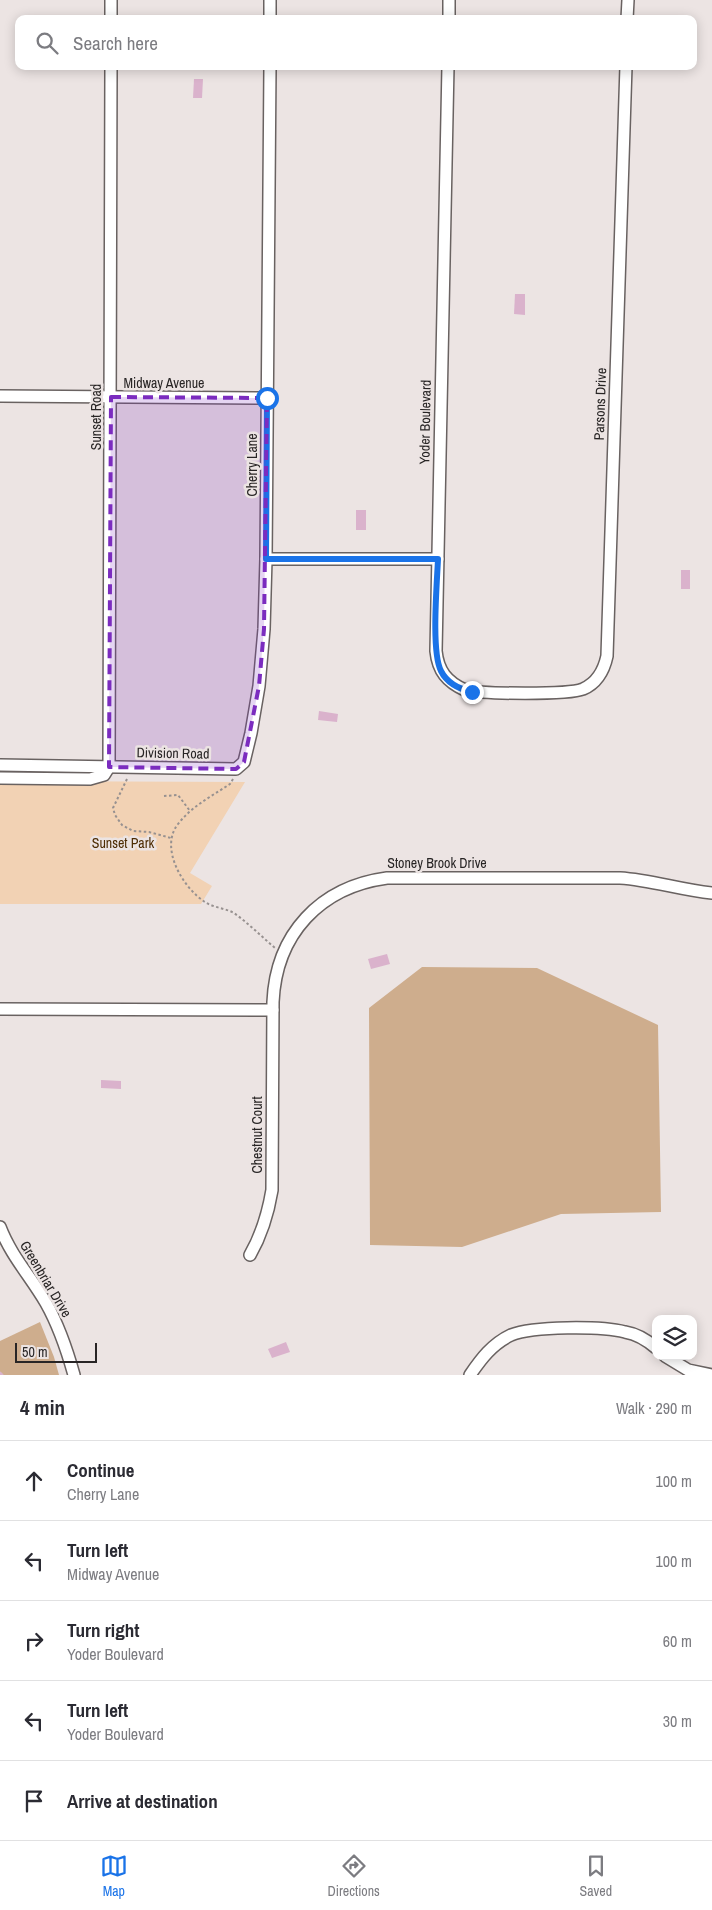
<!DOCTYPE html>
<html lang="en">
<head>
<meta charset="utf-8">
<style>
	body { margin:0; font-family:"Archivo Narrow",sans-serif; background:#f7f7f7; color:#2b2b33 }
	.controls { position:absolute; right:15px; bottom:15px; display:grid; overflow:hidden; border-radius:10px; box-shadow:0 2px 12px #0003 }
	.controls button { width:45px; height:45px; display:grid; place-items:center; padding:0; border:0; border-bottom:1px solid #e1e1e2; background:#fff; color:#2b2b33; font:25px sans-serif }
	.scale { position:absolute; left:15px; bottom:12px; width:82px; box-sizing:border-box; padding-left:5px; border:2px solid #282525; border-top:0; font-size:14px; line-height:18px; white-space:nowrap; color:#282525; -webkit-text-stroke:4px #ece4e3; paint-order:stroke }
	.stop { position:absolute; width:15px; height:15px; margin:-11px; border:4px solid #1a73e8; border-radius:50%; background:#fff }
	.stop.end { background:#1a73e8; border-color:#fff; box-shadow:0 1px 5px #0008 }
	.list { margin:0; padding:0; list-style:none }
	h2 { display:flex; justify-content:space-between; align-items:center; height:65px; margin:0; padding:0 20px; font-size:21px }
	h2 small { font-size:16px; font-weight:400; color:#7c7c81 }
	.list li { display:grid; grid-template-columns:32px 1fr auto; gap:15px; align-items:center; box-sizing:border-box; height:80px; padding:0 20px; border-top:1px solid #e1e1e2 }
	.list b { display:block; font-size:19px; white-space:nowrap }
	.list p { margin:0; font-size:16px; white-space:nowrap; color:#7c7c81 }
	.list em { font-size:16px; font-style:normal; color:#7c7c81 }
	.icon { flex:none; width:28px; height:28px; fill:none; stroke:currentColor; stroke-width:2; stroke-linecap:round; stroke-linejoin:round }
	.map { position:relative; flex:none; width:712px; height:1375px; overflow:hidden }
	.search { position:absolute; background:#fff; box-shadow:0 2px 12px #0003; left:15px; right:15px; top:15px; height:55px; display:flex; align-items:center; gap:12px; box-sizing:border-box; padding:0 18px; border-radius:10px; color:#7c7c81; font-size:19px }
	.sheet { height:465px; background:#fff }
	nav { display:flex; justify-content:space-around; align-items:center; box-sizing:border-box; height:70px; border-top:1px solid #e1e1e2; background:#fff; font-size:14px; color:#7c7c81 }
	nav a { display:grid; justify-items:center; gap:2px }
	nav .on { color:#1a73e8 }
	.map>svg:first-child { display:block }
	.green { fill:#f2d2b4 }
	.forest { fill:#cead8d }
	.water { fill:#dab2cc }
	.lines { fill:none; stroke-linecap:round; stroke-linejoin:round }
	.stream { stroke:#dab2cc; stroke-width:3 }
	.street-casing { stroke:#696261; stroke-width:14 }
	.path { stroke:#979190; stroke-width:2; stroke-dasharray:2.5 2.5; stroke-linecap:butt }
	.street { stroke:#fff; stroke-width:11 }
	.route { stroke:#1a73e8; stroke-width:6 }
	.marked { fill:#7b2cbf; fill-opacity:0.2; stroke:#7b2cbf; stroke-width:4; stroke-dasharray:10 6; stroke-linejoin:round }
	.labels { text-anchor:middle; stroke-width:5; stroke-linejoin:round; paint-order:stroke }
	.street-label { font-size:14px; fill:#282525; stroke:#ece4e3 }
	.park-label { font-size:14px; fill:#4d2c03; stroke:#ece4e3 }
</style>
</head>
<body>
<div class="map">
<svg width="712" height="1375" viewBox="0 0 712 1375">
	<rect width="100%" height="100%" fill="#ece4e3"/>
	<path class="green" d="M0 781 245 782 190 873 212 886 201 904H0Z"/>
	<g class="forest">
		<path d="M422 967 537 968 658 1025 661 1212 561 1214 462 1247 370 1245 369 1008Z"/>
		<path d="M40 1322 54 1357 59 1375H0V1341Z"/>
	</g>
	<g class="water">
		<path d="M194 79H203L202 98H193Z"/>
		<path d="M515 294H525V315L514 314Z"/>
		<rect x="356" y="510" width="10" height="20"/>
		<rect x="681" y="570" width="9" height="19"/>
		<path d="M319 711 338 714 337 722 318 720Z"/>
		<path d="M387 954 390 964 371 969 368 959Z"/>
		<path d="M101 1080 121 1081V1089L101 1088Z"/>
		<path d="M286 1342 290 1352 272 1358 268 1349Z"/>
	</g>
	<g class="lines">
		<path class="stream" d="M0 1373 2 1375"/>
		<g class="street-casing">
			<g id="street">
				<path d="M111 19V0"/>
				<path d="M270 19V0"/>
				<path d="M449 19V0"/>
				<path d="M627 19 628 0"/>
				<path d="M448 66 436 651C438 671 447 682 465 690 483 694 568 695 583 689 597 683 604 670 607 656L626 66"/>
				<path d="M0 396 267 398"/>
				<path d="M266 559H438"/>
				<path d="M0 765 236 769 244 762 251 733 259 686 264 629 266 559 270 66"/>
				<path d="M109 767 111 66"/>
				<path d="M0 778 90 779 104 775 109 767"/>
				<path d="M0 1009 273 1010"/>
				<path d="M0 1227C11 1256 31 1277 46 1303 59 1326 67 1350 74 1375"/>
				<path d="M250 1255C262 1234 268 1214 272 1190L273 1002C276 934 320 887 387 878H620C652 880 680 890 712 893"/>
				<path d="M665 1356 688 1370 712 1375"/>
				<path d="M470 1375C481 1359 492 1344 511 1335 533 1326 601 1326 625 1332 637 1334 647 1340 656 1348"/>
			</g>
		</g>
		<g class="path">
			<path d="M127 779 113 808 115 815 122 825 133 831 149 832 171 838"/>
			<path d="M233 779 230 784C212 796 192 806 178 824 159 848 183 888 205 902 214 908 225 908 234 913 248 923 261 936 275 948"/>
			<path d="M164 796 178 795 190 811"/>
		</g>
		<use href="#street" class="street"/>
	</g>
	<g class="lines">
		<path class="route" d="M267 398 266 559H438C437 583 431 652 441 671 447 683 459 689 472 692"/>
	</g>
	<path class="marked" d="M111 397 267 398 264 629 259 686 244 762 236 769 109 767Z"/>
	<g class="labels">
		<g class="street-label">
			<text x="164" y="388">Midway Avenue</text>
			<text transform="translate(600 404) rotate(-88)" y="5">Parsons Drive</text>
			<text transform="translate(96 417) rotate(-90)" y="5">Sunset Road</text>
			<text transform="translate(425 422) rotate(-89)" y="5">Yoder Boulevard</text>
			<text transform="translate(252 465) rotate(-90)" y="5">Cherry Lane</text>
			<text transform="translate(173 753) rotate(1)" y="5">Division Road</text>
			<text x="437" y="868">Stoney Brook Drive</text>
			<text transform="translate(257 1135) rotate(-90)" y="5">Chestnut Court</text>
			<text transform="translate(46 1279) rotate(59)" y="5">Greenbriar Drive</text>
		</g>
		<g class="park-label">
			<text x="123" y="848">Sunset Park</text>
		</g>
	</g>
</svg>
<div class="controls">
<button><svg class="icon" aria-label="layers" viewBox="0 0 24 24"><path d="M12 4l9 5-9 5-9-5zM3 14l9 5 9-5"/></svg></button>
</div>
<div class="scale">50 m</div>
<div class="stop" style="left:267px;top:398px"></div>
<div class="stop end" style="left:472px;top:692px"></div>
<div class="search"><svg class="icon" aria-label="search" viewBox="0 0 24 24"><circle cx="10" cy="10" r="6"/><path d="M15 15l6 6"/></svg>Search here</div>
</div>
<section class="sheet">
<h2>4 min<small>Walk · 290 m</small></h2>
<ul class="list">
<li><svg class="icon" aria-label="ahead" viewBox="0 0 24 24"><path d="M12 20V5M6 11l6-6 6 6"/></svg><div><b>Continue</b><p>Cherry Lane</p></div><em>100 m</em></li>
<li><svg class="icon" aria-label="left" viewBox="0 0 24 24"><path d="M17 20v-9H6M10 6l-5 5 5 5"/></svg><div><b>Turn left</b><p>Midway Avenue</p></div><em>100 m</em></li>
<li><svg class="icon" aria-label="right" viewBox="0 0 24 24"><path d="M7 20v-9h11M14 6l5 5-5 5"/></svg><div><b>Turn right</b><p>Yoder Boulevard</p></div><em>60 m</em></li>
<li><svg class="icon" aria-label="left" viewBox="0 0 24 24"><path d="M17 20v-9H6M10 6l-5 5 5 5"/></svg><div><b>Turn left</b><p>Yoder Boulevard</p></div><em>30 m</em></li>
<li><svg class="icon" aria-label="arrive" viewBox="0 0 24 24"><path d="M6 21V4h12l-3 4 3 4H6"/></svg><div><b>Arrive at destination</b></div></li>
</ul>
</section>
<nav>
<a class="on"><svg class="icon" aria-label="map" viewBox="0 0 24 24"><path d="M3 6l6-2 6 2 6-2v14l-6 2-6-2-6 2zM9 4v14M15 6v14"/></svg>Map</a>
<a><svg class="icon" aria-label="directions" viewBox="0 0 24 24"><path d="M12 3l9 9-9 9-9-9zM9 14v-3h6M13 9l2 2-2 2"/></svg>Directions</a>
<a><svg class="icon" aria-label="saved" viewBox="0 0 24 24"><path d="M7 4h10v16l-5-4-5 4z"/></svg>Saved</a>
</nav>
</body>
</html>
